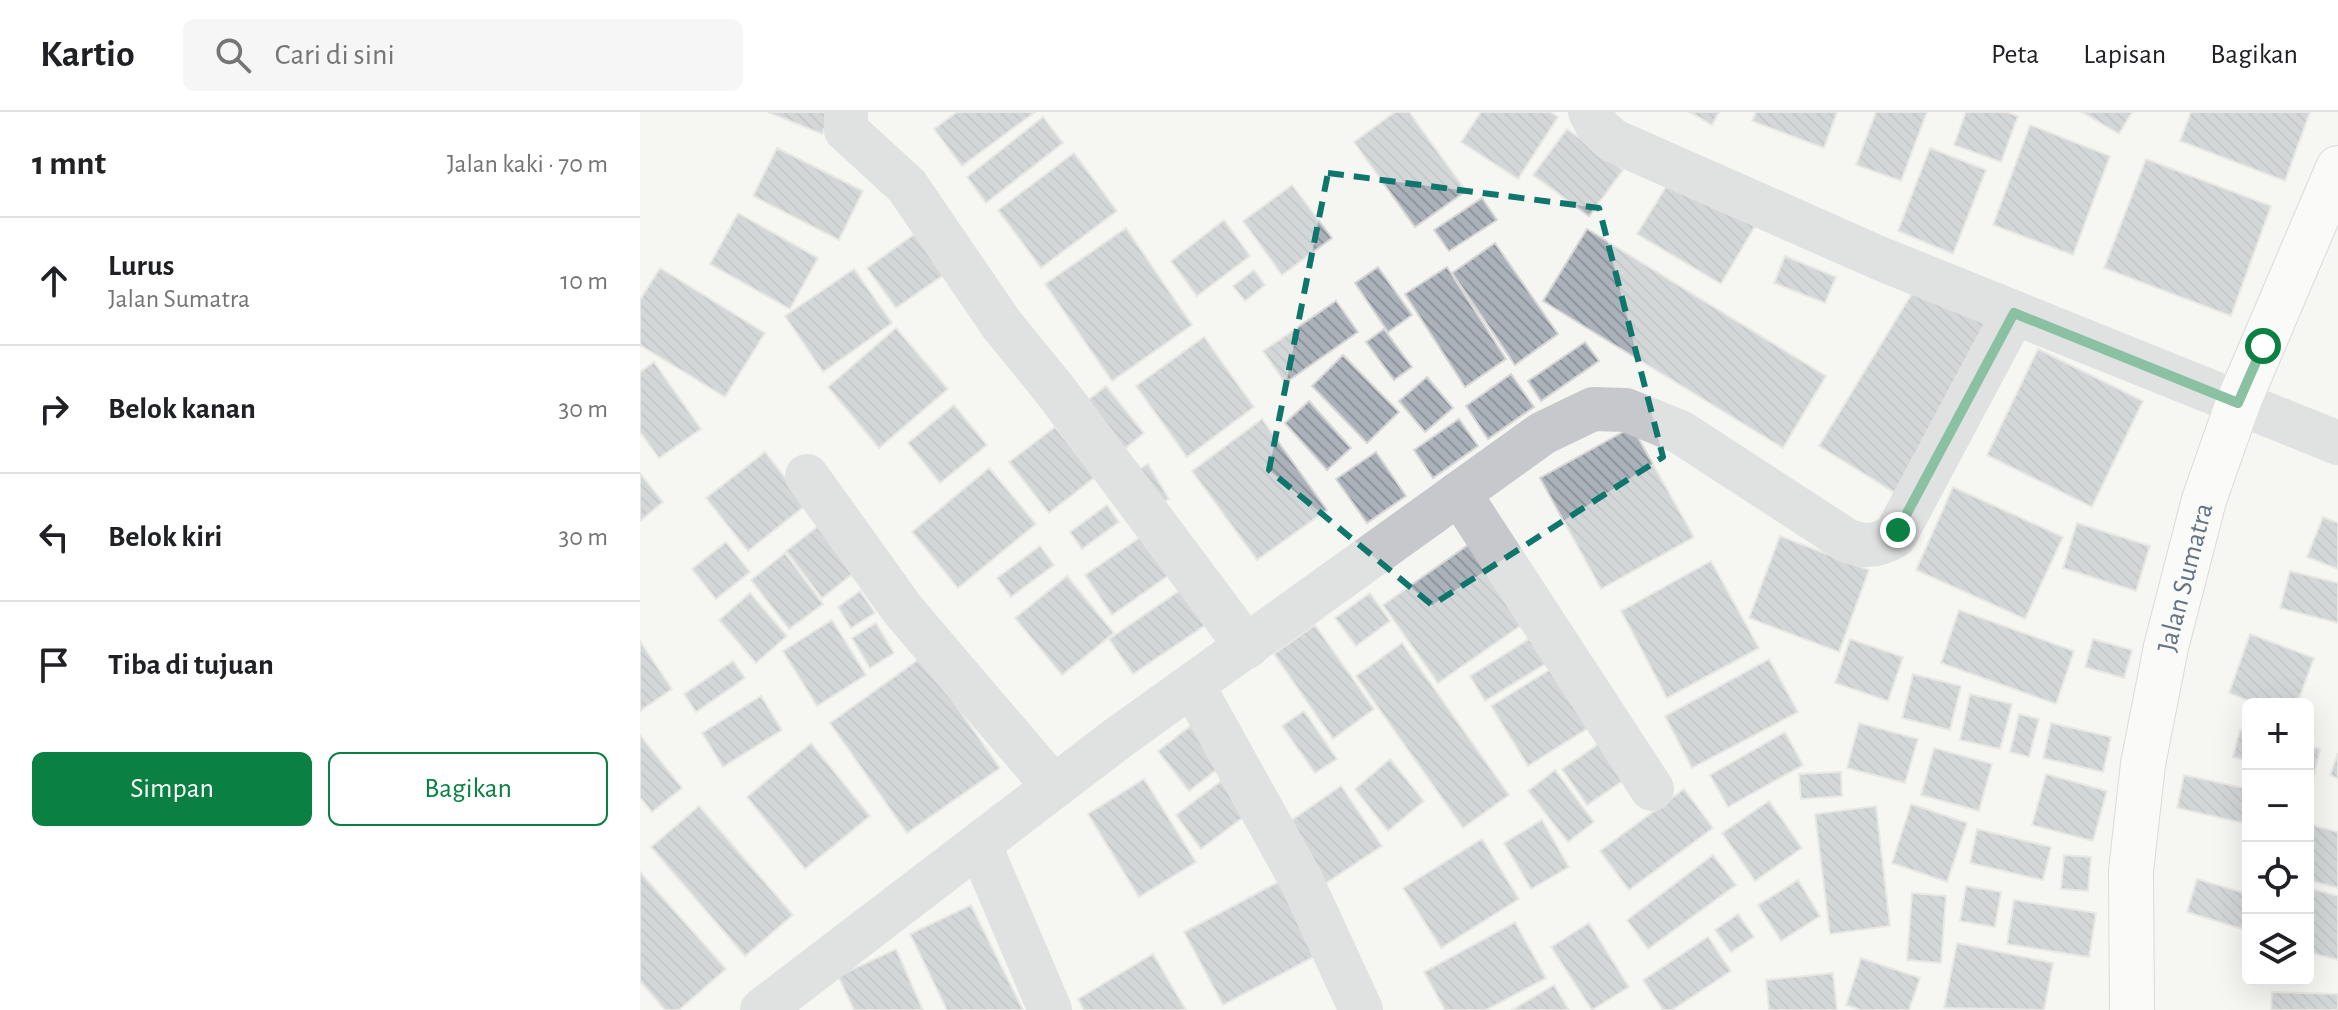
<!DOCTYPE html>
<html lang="id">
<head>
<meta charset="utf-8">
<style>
	body { margin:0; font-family:"Alegreya Sans",sans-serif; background:#f6f6f6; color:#202124 }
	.controls { position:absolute; right:24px; bottom:24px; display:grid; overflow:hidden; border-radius:12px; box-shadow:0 8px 32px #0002 }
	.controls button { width:72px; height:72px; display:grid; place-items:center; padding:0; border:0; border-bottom:2px solid #e0e0e0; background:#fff; color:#202124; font:40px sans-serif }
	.stop { position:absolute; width:24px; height:24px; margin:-18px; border:6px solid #0b8043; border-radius:50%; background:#fff }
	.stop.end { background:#0b8043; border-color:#fff; box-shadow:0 2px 8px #0008 }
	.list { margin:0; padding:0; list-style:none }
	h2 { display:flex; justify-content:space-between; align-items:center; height:104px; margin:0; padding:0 32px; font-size:34px }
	h2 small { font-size:26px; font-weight:400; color:#757577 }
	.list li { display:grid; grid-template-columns:52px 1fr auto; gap:24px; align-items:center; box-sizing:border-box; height:128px; padding:0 32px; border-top:2px solid #e0e0e0 }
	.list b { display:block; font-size:30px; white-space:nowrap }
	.list p { margin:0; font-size:26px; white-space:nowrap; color:#757577 }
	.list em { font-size:26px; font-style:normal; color:#757577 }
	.actions { display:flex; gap:16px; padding:24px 32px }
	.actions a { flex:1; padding:18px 0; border:2px solid #0b8043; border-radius:12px; text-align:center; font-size:28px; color:#0b8043 }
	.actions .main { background:#0b8043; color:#fff }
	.icon { flex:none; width:44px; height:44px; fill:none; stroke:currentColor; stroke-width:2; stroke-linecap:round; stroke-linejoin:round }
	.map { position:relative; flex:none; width:1698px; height:898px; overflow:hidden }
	header { display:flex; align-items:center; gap:48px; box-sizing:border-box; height:112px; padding:0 40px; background:#fff; border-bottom:2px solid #e0e0e0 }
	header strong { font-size:38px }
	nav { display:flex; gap:44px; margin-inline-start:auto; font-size:28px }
	.search { width:560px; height:72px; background:#f6f6f6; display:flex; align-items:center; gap:20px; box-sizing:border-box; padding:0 28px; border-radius:12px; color:#757577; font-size:30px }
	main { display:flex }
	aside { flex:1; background:#fff }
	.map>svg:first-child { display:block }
	.building { fill:url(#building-back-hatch); stroke:#d7d7d5; stroke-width:2 }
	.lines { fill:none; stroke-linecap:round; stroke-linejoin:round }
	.major-casing { stroke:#b6b9be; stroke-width:46 }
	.minor { stroke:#c6c8cc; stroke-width:44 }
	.major { stroke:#fff; stroke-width:44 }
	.route { stroke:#0b8043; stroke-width:10 }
	.marked { fill:none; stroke:#0f766e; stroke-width:6; stroke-dasharray:16 10; stroke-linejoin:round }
	.labels { text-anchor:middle; stroke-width:8; stroke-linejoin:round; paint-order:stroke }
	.street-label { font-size:28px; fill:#647284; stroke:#fff }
</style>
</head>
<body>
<header>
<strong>Kartio</strong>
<div class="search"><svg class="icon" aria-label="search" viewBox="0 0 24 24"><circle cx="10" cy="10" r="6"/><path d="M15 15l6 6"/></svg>Cari di sini</div>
<nav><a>Peta</a><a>Lapisan</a><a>Bagikan</a></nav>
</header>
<main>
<aside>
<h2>1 mnt<small>Jalan kaki · 70 m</small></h2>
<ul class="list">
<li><svg class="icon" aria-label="ahead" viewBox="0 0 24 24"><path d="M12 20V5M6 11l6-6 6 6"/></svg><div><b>Lurus</b><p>Jalan Sumatra</p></div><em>10 m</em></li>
<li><svg class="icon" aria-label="right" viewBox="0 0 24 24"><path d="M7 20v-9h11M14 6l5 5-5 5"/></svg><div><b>Belok kanan</b></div><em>30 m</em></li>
<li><svg class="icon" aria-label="left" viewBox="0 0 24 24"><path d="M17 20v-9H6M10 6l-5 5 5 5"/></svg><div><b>Belok kiri</b></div><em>30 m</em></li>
<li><svg class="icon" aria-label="arrive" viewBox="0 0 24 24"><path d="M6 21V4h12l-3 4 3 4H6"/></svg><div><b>Tiba di tujuan</b></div></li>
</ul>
<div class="actions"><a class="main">Simpan</a><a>Bagikan</a></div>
</aside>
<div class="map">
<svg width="1698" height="898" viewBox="0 0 1698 898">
	<defs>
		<pattern id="building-back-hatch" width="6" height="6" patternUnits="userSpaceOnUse" patternTransform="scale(2)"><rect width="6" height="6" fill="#abb2b9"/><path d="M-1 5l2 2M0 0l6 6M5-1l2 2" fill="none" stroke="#8f959c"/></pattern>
	</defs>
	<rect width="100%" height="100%" fill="#f5f6f2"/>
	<g class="building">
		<path d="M128 0H191L182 22Z"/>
		<path d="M317 0H395L322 54 294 17Z"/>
		<path d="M755 0H769L826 79 775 115 714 30Z"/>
		<path d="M841 0H910L918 5 878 67 821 30Z"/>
		<path d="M1050 0H1079L1072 13Z"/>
		<path d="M1116 0H1197L1184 36 1112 9Z"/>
		<path d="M1236 0H1287L1261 69 1216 53Z"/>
		<path d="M1326 0H1366L1378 4 1361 50 1314 33Z"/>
		<path d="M1442 0H1492L1479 22Z"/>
		<path d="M1551 0H1670L1645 69 1540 29Z"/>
		<path d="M403 5 423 31 346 91 327 65Z"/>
		<path d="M1390 13 1470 44 1433 143 1353 113Z"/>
		<path d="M927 17 983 58 949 104 893 63Z"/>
		<path d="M137 36 223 79 199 128 113 84Z"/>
		<path d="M1290 36 1346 58 1313 142 1258 119Z"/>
		<path d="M434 41 477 99 401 156 358 98Z"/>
		<path d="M1506 47 1631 94 1591 204 1464 156Z"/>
		<path d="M1035 60 1118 109 1081 172 997 122Z"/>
		<path d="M652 73 692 126 642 163 603 109Z"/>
		<path d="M842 86 857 108 809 139 794 118Z"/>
		<path d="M98 101 178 146 150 197 70 152Z"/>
		<path d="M584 108 610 144 557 184 531 149Z"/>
		<path d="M283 116 312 157 256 196 227 156Z"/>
		<path d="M486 116 552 213 472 269 405 172Z"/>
		<path d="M947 117 1186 264 1143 336 903 189Z"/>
		<path d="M855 131 918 222 875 253 812 161Z"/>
		<path d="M1145 144 1196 165 1185 191 1134 171Z"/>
		<path d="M738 155 772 203 748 220 715 171Z"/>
		<path d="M807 155 866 247 825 275 765 182Z"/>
		<path d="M20 156 125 221 85 285 0 233V188Z"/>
		<path d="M214 157 252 211 183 260 145 204Z"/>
		<path d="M614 158 625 173 605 189 593 174Z"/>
		<path d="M1282 165 1361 213 1257 382 1179 334Z"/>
		<path d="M696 189 718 220 645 271 623 239Z"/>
		<path d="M256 216 308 277 239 336 188 275Z"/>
		<path d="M744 217 772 255 754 268 726 230Z"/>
		<path d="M564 225 614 295 547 345 496 274Z"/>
		<path d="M945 230 959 249 901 289 888 269Z"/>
		<path d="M1398 237 1503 289 1452 395 1347 343Z"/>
		<path d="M703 243 759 300 727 331 672 274Z"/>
		<path d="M14 250 61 317 19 346 0 320V260Z"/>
		<path d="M871 262 894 295 848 327 826 294Z"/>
		<path d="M787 265 813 296 785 320 759 289Z"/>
		<path d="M466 274 504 321 477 343 439 295Z"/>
		<path d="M669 289 711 336 687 358 645 311Z"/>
		<path d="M314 293 347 333 300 371 268 331Z"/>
		<path d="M622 307 687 398 617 448 552 359Z"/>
		<path d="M819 307 838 334 793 366 774 338Z"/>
		<path d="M415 315 455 365 409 401 369 350Z"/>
		<path d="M992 315 1054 425 961 477 900 366Z"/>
		<path d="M125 340 166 393 108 439 66 386Z"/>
		<path d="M736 340 766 384 727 411 696 367Z"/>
		<path d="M508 352 529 387 508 399 487 364Z"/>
		<path d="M349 356 396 412 318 476 272 420Z"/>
		<path d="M0 361 23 390 0 409Z"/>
		<path d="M1313 375 1423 425 1385 507 1276 458Z"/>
		<path d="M467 393 479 410 442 437 430 420Z"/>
		<path d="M190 405 225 452 182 486 146 439Z"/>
		<path d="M1683 405 1698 411V457L1667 445Z"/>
		<path d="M1437 411 1510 434 1496 479 1423 456Z"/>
		<path d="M505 422 532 461 472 503 445 463Z"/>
		<path d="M1140 424 1229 458 1199 540 1109 506Z"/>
		<path d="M838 426 893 505 798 571 743 493Z"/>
		<path d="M86 430 110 460 76 487 52 457Z"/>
		<path d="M400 434 414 453 371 485 357 466Z"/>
		<path d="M145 441 183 492 149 517 111 468Z"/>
		<path d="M1071 449 1119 536 1027 586 981 499Z"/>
		<path d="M1650 459 1698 471V511L1640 496Z"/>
		<path d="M427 464 474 521 422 563 375 506Z"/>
		<path d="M548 473 573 508 493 562 469 527Z"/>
		<path d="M220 479 235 501 211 516 198 495Z"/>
		<path d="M110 481 147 524 116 551 79 508Z"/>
		<path d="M730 481 750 509 716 534 695 506Z"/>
		<path d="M1319 498 1434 539 1416 592 1301 551Z"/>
		<path d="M192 508 226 563 177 594 143 539Z"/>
		<path d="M236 511 254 541 230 556 212 526Z"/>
		<path d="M675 513 734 597 693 627 634 542Z"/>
		<path d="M902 519 918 544 845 589 830 564Z"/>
		<path d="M1610 522 1674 546 1657 592H1617L1589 581Z"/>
		<path d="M1210 527 1263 545 1248 589 1195 571Z"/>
		<path d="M1453 527 1492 538 1484 566 1445 555Z"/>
		<path d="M0 529 32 577 0 599Z"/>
		<path d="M762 531 869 683 823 716 716 564Z"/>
		<path d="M282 545 360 656 267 721 190 611Z"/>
		<path d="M1129 547 1158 600 1052 656 1025 604Z"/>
		<path d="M93 549 105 566 56 600 44 582Z"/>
		<path d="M919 552 956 611 888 654 851 594Z"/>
		<path d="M1273 562 1321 574 1310 618 1262 606Z"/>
		<path d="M1330 582 1372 592 1360 637 1320 628Z"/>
		<path d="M121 584 142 618 83 655 62 621Z"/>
		<path d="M664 599 697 647 675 661 642 614Z"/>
		<path d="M1379 602 1399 607 1389 645 1370 640Z"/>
		<path d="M557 609 588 649 549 679 518 639Z"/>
		<path d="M1219 611 1278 627 1265 671 1207 656Z"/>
		<path d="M1411 611 1471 625 1463 660 1403 646Z"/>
		<path d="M1600 618 1608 619V649L1593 645Z"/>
		<path d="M1145 620 1163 653 1088 695 1070 663Z"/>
		<path d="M0 623 42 676 12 700 0 685Z"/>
		<path d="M969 625 993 662 947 693 922 657Z"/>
		<path d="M171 631 230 704 165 757 107 685Z"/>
		<path d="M1668 634 1680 637 1674 664 1668 663Z"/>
		<path d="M1294 636 1352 652 1339 699 1281 683Z"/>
		<path d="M1698 641V667L1690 663Z"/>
		<path d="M750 647 784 689 748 719 715 677Z"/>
		<path d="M915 658 954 710 928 730 888 679Z"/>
		<path d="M1201 660 1202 684 1161 687 1159 662Z"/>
		<path d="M1406 662 1467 679 1453 729 1392 713Z"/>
		<path d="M1544 663 1608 677V712L1537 696Z"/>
		<path d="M504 667 556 750 499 785 448 702Z"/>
		<path d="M581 669 606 703 561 737 536 703Z"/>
		<path d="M701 674 742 734 686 771 646 712Z"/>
		<path d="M1044 677 1073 716 989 778 960 739Z"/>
		<path d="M1129 689 1162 736 1115 769 1082 721Z"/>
		<path d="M1271 692 1327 711 1307 770 1252 751Z"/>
		<path d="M59 694 153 803 105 844 11 735Z"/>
		<path d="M1236 694 1250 814 1190 822 1175 702Z"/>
		<path d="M902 708 929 755 891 777 864 731Z"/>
		<path d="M1668 712 1698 720V776L1668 768Z"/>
		<path d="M1337 717 1411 735 1403 768 1330 751Z"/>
		<path d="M842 727 879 787 801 836 763 776Z"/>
		<path d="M1073 743 1096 773 1008 837 987 808Z"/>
		<path d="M1424 743 1451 745 1448 779 1421 777Z"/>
		<path d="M0 760 86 857 39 898H25L0 869Z"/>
		<path d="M1557 767 1608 782V797L1602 817 1547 800Z"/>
		<path d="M1158 768 1180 804 1141 829 1118 793Z"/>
		<path d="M640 769 679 842 583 893 544 820Z"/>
		<path d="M1326 774 1361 780 1355 815 1320 809Z"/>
		<path d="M1668 776 1698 784V848L1668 840Z"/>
		<path d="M1272 781 1306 784 1301 851 1267 848Z"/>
		<path d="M1374 788 1456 801 1449 845 1367 832Z"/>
		<path d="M331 793 383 898H307L270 822Z"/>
		<path d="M1098 802 1114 825 1091 840 1075 818Z"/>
		<path d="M875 810 906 866 846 898H805L784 860Z"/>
		<path d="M949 811 989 875 952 898 911 835Z"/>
		<path d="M1068 825 1091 859 1032 898H1023L1003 868Z"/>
		<path d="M1317 831 1413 851 1404 898 1304 896Z"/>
		<path d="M256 837 283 898H214L198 864Z"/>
		<path d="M513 842 546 898H444L438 887Z"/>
		<path d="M1221 846 1280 866 1269 898H1221L1206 893Z"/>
		<path d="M1193 861 1197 898H1129L1126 868Z"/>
		<path d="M914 873 929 898H872Z"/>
		<path d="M1632 880 1698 882V898H1631Z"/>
	</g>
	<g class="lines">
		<g class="major-casing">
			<g id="major">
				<path id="s1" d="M1492 898 1491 759 1503 652 1526 535 1564 388 1598 291 1698 56"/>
			</g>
		</g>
		<g class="minor">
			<path d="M206 0V18L267 74 362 213 415 278 607 535"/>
			<path d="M950 0 958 15 972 28 1239 146 1698 331"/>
			<path d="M167 364 263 498 414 675"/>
			<path d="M819 381 1012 677"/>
			<path d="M553 574 662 770 721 898"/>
			<path d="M340 734 410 898"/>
			<path d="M122 898 478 626 903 321 953 297 986 298 1040 320 1206 428C1223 436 1239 434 1255 424L1374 201"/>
		</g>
		<use href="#major" class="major"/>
	</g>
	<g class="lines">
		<path class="route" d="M1258 418 1374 201 1598 291 1623 234"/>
	</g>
	<path d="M0 0H1698V898H0ZM688 61 959 96 1023 345 792 493 629 358Z" fill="#f5f6f2" fill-opacity=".55" fill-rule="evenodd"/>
	<path class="marked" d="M688 61 959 96 1023 345 792 493 629 358Z"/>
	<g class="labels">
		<g class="street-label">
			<text dy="10" stroke="none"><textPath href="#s1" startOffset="438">Jalan Sumatra</textPath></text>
		</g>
	</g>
</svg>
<div class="controls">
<button>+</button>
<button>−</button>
<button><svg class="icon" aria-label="locate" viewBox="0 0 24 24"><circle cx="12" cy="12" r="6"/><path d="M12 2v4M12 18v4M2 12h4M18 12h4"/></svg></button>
<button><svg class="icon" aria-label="layers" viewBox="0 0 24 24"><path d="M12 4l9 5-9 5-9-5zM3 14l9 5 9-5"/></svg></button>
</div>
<div class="stop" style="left:1623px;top:234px"></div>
<div class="stop end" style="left:1258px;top:418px"></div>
</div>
</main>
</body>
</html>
